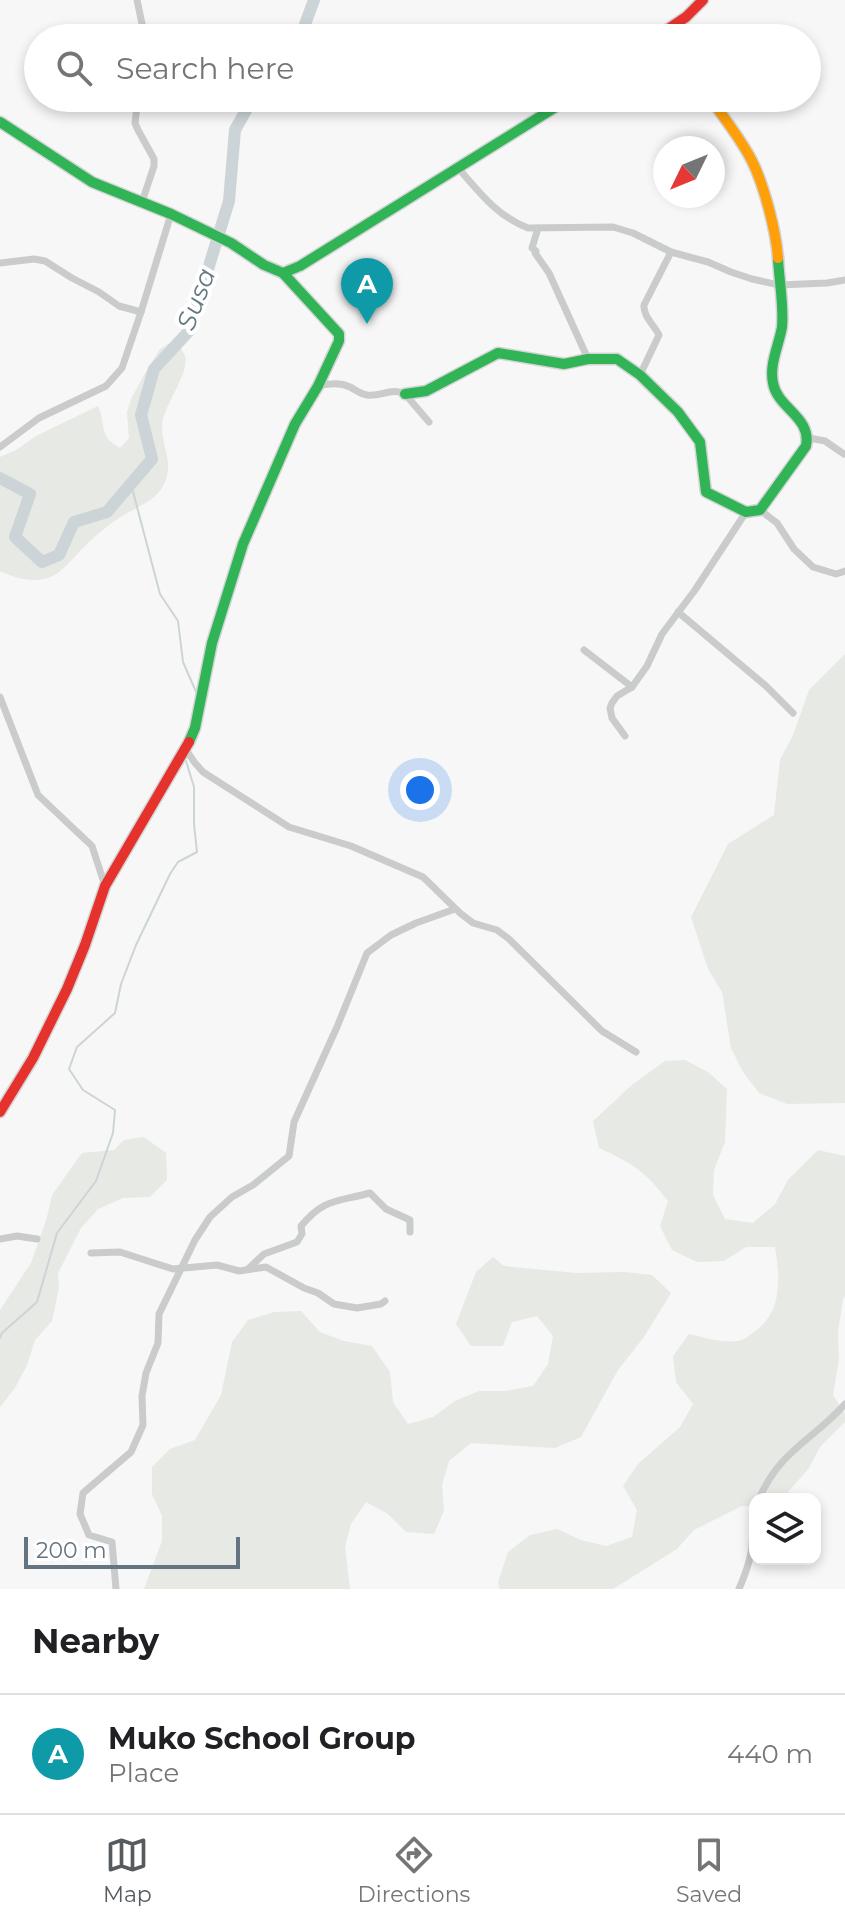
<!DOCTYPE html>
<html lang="en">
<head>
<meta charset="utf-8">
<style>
	body { margin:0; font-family:Montserrat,sans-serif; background:#f2f2f2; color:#202124 }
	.controls { position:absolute; right:24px; bottom:24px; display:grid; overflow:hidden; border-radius:16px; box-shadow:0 4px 12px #0003 }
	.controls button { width:72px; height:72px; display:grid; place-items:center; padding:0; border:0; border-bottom:2px solid #e0e0e0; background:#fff; color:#202124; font:40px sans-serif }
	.compass { position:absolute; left:653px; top:136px; width:72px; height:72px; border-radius:50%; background:#fff; box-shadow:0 4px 12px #0003; rotate:227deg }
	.scale { position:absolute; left:24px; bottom:20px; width:216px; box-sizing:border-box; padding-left:8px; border:4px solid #647480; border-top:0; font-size:22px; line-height:28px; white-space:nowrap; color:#647480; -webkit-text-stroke:6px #fff; paint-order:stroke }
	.you { position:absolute; left:420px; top:790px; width:28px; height:28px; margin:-20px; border:6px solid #fff; border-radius:50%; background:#1a73e8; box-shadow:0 0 0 12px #1a73e833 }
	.badge { display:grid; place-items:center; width:52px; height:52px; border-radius:50%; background:#565b60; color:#fff; font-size:26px; font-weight:700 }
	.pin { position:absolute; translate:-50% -66px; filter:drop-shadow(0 2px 4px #0008) }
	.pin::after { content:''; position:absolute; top:42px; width:28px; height:24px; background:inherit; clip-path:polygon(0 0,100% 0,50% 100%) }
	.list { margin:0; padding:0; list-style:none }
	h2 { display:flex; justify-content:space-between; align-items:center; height:104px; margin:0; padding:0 32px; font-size:34px }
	h2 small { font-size:26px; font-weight:400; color:#757577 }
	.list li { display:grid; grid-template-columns:52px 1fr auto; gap:24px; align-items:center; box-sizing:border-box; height:120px; padding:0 32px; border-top:2px solid #e0e0e0 }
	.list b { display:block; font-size:30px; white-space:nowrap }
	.list p { margin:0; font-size:26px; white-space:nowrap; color:#757577 }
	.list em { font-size:26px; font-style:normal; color:#757577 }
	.icon { flex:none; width:44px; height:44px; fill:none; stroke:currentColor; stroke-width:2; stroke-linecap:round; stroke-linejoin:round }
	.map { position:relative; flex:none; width:845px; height:1589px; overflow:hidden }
	.search { position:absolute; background:#fff; box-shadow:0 4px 12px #0003; left:24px; right:24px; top:24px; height:88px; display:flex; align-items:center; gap:20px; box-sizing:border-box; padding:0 28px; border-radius:44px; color:#757577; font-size:30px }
	.sheet { height:224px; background:#fff }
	nav { display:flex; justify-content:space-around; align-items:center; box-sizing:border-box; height:112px; border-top:2px solid #e0e0e0; background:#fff; font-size:22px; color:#757577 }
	nav a { display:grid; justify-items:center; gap:4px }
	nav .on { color:#565b60 }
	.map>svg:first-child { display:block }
	.green { fill:#e6e9e4 }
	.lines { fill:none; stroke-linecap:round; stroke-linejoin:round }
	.stream { stroke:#ccd4d7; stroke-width:2 }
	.river { stroke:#ccd4d7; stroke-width:12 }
	.fast-casing { stroke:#d3d4d5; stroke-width:13 }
	.slow-casing { stroke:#d3d4d5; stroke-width:13 }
	.jam-casing { stroke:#d3d4d5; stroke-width:13 }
	.street { stroke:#cacccc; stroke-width:7 }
	.fast { stroke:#30b455; stroke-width:10 }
	.slow { stroke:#ff9f0a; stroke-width:10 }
	.jam { stroke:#e5322d; stroke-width:10 }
	.labels { text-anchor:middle; stroke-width:8; stroke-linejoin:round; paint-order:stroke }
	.water-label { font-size:26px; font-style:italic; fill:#647a81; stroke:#fff }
</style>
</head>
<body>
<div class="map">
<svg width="845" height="1589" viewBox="0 0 845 1589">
	<rect width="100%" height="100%" fill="#f7f7f7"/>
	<g class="green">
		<path d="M175 340C178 345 183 351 185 356 190 374 163 405 162 426 162 450 175 461 163 486 155 501 137 507 124 515 110 523 96 535 85 546 73 557 63 573 48 578 30 583 15 578 0 571V457L16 450 36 436 98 406C107 426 97 435 120 448L129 438 127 412 131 399 144 375 160 349Z"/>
		<path d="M845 654V1103L787 1104 759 1093 743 1072 731 1048 722 992 708 969 691 917 728 844 774 815 780 760 793 735 809 690Z"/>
		<path d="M685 1060 708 1072 727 1089 725 1142 714 1170 713 1195 725 1219 753 1223 775 1204 788 1180 818 1150 845 1156V1297L843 1299 838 1332 839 1359 833 1395 845 1414V1422L820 1447 809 1468 782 1499H755V1507L742 1506 694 1530 677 1549 613 1589H500L498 1582 508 1552 530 1535 557 1529 581 1540 606 1546 632 1537 637 1510 623 1486 638 1464 680 1427 693 1404 676 1382 673 1356 689 1334C705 1338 722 1343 738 1341 744 1340 749 1336 754 1332 783 1312 780 1277 775 1247H746L724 1261 697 1262 672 1250 660 1226 668 1201C645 1171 632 1163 599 1148L593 1121 633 1084 665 1061Z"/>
		<path d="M144 1137 166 1153 167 1180 150 1197 123 1198 98 1209 81 1228 58 1273 59 1287 52 1321 35 1340 27 1365 15 1388 0 1407V1310L31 1263 46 1221 52 1195 82 1153 114 1150 124 1140Z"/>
		<path d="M493 1257 504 1266 576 1273 624 1272 652 1275 671 1293 644 1337 618 1370 581 1437 555 1448 471 1443 449 1461 442 1485 444 1511 434 1534 406 1532 388 1514 366 1502 351 1524 345 1547 350 1589H144L162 1541V1516L152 1494V1467L170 1449 195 1440 221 1395 232 1342 248 1320 274 1312 301 1311 320 1332 344 1341 372 1346 390 1372 393 1402 408 1424 433 1417 455 1401 479 1391H505L533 1386 548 1364 553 1336 537 1316 512 1322 503 1346H471L456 1324 476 1272Z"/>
	</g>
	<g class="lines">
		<g class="stream">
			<path d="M131 484 160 594 178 621 183 662 197 694"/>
			<path d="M0 1338 2 1333 37 1302 57 1233 96 1181 113 1133 115 1110 83 1090 69 1069 77 1047 115 1013 121 984 136 945 170 874 178 862 197 852 194 824V787L186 761"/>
		</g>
		<g class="river">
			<path d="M300 38 314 0"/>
			<path d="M0 478 30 494 15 537 42 562 59 555 74 522 107 512 152 459 141 415 154 369 189 331 229 201 235 130 253 98"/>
		</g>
		<g class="fast-casing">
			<g id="fast">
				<path d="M0 122 92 182 171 214 231 243 264 265 283 273 300 266 570 98"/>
				<path d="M405 394 426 391 498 353 564 364 588 359H617L640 375 678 412 700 442 706 492 746 512 760 510 806 446C812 417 777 408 773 383 769 364 779 345 782 327 784 305 779 280 778 258"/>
				<path d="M189 742 195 728 212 643 243 544 295 424 318 386 339 341V334L283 273"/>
			</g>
		</g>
		<g class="slow-casing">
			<path id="slow" d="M710 98C724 118 741 139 752 161 764 185 776 231 778 258"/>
		</g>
		<g class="jam-casing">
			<g id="jam">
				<path d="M655 38 686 17 703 0"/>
				<path d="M0 1112 33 1058 67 989 85 945 105 886 189 742"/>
			</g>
		</g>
		<g class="street">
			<path d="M137 0 145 38"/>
			<path d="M138 98 135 123 138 130 154 159V166L142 202"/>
			<path d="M459 169C480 193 497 216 528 228L613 227 633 233 671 252 708 262 731 272 752 279 779 285 827 283 845 280"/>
			<path d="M538 228 532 248 536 251 535 253 549 273 588 359"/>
			<path d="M0 263 34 259 45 261 72 278 99 292 119 306 141 312"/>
			<path d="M640 375 659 335C654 325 643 316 644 305L671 252"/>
			<path d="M318 386C329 384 339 382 350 387 356 390 360 394 367 395 381 397 392 387 405 394L429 422"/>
			<path d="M809 438 825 441 844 454"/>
			<path d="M0 447 39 418 106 386 122 368 141 312 171 214"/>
			<path d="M760 510 777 523 794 549 813 567 836 574 845 571"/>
			<path d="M678 612 766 686 793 713"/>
			<path d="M584 650 632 687"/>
			<path d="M0 697 38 795 92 846 105 886"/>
			<path d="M625 736 612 718 610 708 612 703 617 696 632 687 647 666 662 634 695 590 746 512"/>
			<path d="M186 750 195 763 203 772 289 827 351 846 423 877 460 913 473 923 497 930 509 939 602 1031 636 1052"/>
			<path d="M0 1239 17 1236 37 1239"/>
			<path d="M91 1253 120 1252 173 1269 217 1265 239 1271 266 1267 304 1288 318 1293 334 1304 357 1308 381 1304 385 1301"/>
			<path d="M248 1269 264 1254 297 1242 302 1234 301 1226C324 1198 337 1202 370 1193L386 1209 410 1220V1232"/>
			<path d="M759 1499C780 1450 813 1440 845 1404"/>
			<path d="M116 1589 112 1542 89 1535 80 1514 83 1493 131 1452 143 1425 142 1396 146 1373 158 1343 159 1314 195 1240 210 1217 232 1197 253 1185 289 1156 294 1122 337 1027 367 953 391 935 416 923 455 909"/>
			<path d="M739 1589C745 1575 751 1560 752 1545 753 1533 752 1523 755 1511"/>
		</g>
		<use href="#fast" class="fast"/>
		<use href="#slow" class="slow"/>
		<use href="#jam" class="jam"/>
	</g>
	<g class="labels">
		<g class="water-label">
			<text transform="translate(196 299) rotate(-69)" y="9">Susa</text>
		</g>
	</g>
</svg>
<div class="controls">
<button><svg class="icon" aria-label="layers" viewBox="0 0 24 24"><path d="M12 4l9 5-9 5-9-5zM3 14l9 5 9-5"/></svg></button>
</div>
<svg class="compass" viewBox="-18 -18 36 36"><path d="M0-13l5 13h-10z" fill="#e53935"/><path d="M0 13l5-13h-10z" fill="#757577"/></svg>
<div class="scale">200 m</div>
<div class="you"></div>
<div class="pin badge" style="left:367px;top:324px;background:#0f9aa8">A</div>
<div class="search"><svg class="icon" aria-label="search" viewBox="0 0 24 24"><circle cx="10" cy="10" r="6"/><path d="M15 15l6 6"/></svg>Search here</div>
</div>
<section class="sheet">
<h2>Nearby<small></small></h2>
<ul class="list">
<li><span class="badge" style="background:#0f9aa8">A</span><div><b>Muko School Group</b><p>Place</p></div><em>440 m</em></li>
</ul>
</section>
<nav>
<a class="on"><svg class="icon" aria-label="map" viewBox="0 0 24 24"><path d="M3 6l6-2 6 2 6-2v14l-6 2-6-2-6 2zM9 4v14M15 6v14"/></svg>Map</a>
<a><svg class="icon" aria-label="directions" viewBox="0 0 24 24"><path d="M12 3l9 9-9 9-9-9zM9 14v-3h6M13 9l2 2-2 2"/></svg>Directions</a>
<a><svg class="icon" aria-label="saved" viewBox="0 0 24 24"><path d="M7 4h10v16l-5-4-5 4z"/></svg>Saved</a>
</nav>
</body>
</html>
